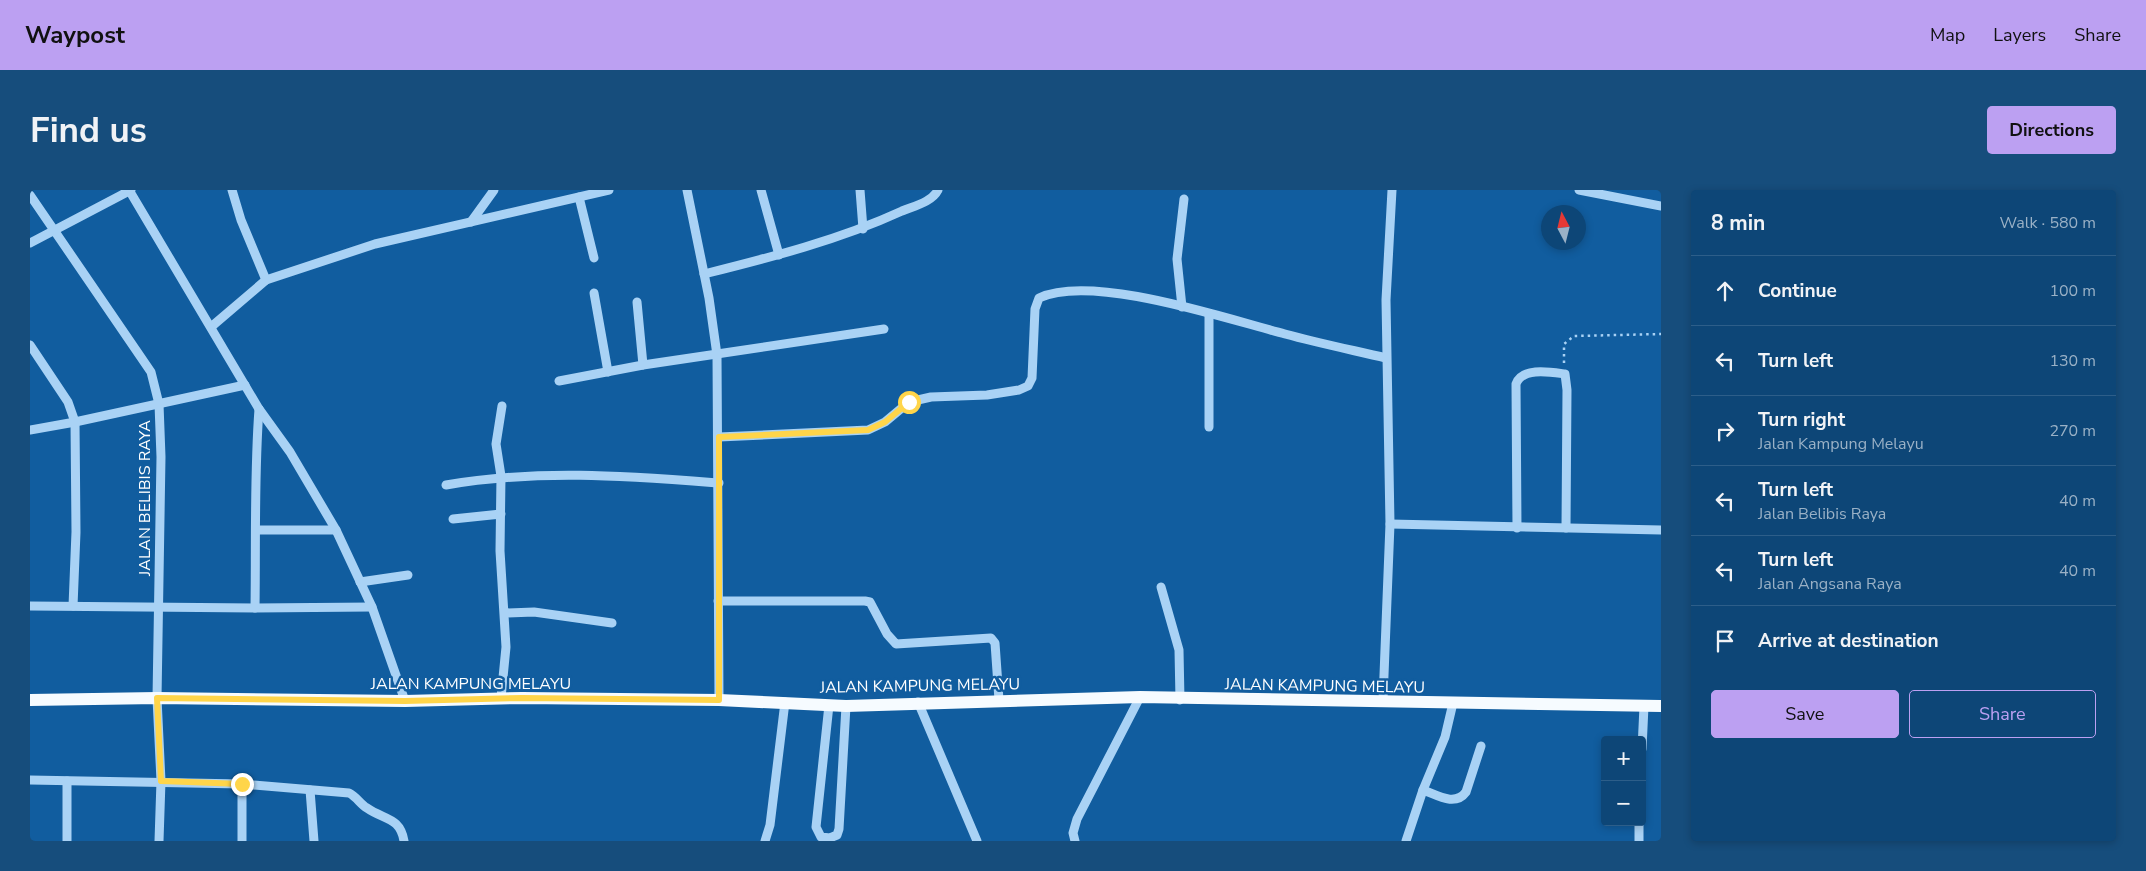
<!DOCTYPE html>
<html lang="en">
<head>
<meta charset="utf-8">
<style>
	body { margin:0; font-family:"Nunito Sans",sans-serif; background:#164d7c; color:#f1f3f6 }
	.controls { position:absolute; right:15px; bottom:15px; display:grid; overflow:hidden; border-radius:5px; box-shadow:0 2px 8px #0003 }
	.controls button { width:45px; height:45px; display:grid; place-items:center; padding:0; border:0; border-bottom:1px solid #2d5e89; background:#0d4677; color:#f1f3f6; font:25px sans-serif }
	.compass { position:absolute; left:1511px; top:15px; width:45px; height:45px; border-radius:50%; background:#0d4677; box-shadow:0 2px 8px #0003; rotate:353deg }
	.stop { position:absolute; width:15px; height:15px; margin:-11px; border:4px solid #ffd54a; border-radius:50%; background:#fff }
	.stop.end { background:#ffd54a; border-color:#fff; box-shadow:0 1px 5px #0008 }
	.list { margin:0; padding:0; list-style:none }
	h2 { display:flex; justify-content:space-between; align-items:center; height:65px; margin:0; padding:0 20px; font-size:21px }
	h2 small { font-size:16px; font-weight:400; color:#9ab1c6 }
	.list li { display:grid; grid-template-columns:32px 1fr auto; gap:15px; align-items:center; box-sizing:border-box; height:70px; padding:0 20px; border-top:1px solid #2d5e89 }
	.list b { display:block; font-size:19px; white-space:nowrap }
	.list p { margin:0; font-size:16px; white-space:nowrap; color:#9ab1c6 }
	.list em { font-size:16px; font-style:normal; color:#9ab1c6 }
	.actions { display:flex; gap:10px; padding:15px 20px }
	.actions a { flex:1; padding:11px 0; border:1px solid #bca0f2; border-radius:5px; text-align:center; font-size:18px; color:#bca0f2 }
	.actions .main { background:#bca0f2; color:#111 }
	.icon { flex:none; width:28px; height:28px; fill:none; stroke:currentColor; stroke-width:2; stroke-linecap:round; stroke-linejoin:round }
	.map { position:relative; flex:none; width:1631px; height:651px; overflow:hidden; border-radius:5px }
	header { display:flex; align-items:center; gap:30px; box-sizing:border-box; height:70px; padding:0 25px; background:#bca0f2; color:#111 }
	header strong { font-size:24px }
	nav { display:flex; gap:28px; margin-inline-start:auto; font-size:18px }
	.intro { display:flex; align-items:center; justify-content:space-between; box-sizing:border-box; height:120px; padding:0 30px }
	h1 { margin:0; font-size:35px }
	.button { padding:12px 22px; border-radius:5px; background:#bca0f2; color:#111; font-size:18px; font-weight:700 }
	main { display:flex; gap:30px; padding:0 30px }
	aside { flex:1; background:#0d4677; border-radius:5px; box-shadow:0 2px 8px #0003 }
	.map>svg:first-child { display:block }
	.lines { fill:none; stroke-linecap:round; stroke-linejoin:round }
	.path { stroke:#a9d2f5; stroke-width:2.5; stroke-dasharray:2.5 4; stroke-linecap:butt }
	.minor { stroke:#a9d2f5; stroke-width:9 }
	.major { stroke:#f6fbff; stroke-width:12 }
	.route { stroke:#ffd54a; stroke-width:6 }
	.labels { text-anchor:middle; stroke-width:5; stroke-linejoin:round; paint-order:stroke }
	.street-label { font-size:16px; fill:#fff; stroke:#115d9f }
</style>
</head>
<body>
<header>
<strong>Waypost</strong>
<nav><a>Map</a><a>Layers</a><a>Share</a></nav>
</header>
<div class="intro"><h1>Find us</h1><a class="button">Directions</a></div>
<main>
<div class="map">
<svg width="1631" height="651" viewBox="0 0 1631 651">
	<rect width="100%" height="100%" fill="#115d9f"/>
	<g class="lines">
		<path class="path" d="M1534 173V154L1544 146 1631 144"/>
		<g class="minor">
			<path d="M99 0 229 219 260 262 306 340 342 417 375 511"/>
			<path d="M202 0 211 30 236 90"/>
			<path d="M657 0 679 108 687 165 689 510"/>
			<path d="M731 0 749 65"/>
			<path d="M830 0 833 39"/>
			<path d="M1549 0 1631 16"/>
			<path d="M0 5 121 182 129 214 131 267 127 508 131 591 129 651"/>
			<path d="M549 7 564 68"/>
			<path d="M441 32 464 0"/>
			<path d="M0 53 101 0"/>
			<path d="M674 84C742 67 809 50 872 21 884 16 902 12 908 0"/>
			<path d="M564 103 578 182"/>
			<path d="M607 112 613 175"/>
			<path d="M1152 117 1147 69 1154 9"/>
			<path d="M181 137 236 90 345 54 579 0"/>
			<path d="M0 155 38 212 45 232 46 342 43 416"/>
			<path d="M529 191 613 175 854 139"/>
			<path d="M1179 237V124"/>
			<path d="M0 240 45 232 215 195"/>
			<path d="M689 247 838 240 855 232 879 212 901 207 957 205 989 200 998 196 1002 188 1005 119 1009 108C1062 83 1197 129 1255 144 1288 153 1322 160 1356 168"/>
			<path d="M416 295C508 279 596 286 689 293"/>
			<path d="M423 329 471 324"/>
			<path d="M1360 334 1631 340"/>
			<path d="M1487 338 1486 194C1492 177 1520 182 1535 184L1537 200 1536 338"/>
			<path d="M226 340H306"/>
			<path d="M330 392 378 385"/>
			<path d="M1131 397 1149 460 1150 510"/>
			<path d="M688 411H835L840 412 857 444 866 454 961 448 965 453 969 510"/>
			<path d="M0 416 225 418 342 417"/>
			<path d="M225 418C226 352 224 286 229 219"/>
			<path d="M475 423 504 422 582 433"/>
			<path d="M471 508 476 457 470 361 471 286 466 254 472 216"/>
			<path d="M1353 510 1360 334 1356 110 1362 0"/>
			<path d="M888 512 947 651"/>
			<path d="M799 515 786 637 791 647 800 648 807 645 809 639 816 516"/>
			<path d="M1612 559 1614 516"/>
			<path d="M0 590 212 594 319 603C327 607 330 614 337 618 354 630 370 627 374 651"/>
			<path d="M37 591V651"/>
			<path d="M280 600 284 651"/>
			<path d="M1393 600C1407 605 1425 617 1436 602L1451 556"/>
			<path d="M212 651V594"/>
			<path d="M735 651 740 635 755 512"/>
			<path d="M1045 651 1043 643 1047 629 1110 507"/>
			<path d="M1376 651 1393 600 1415 547 1423 513"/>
			<path d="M1609 651V632"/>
		</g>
		<path class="major" d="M0 510 127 508 375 511 492 508 689 510 816 516 1110 507 1631 516"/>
	</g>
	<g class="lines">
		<path class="route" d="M212 594 131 591 127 508 375 511 492 508 689 510V247L838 240 855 232 879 212"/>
	</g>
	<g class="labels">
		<g class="street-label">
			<text transform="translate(114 308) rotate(-90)" y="6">JALAN BELIBIS RAYA</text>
			<text x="441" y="499">JALAN KAMPUNG MELAYU</text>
			<text transform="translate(890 495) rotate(-1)" y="6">JALAN KAMPUNG MELAYU</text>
			<text transform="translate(1295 495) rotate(1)" y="6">JALAN KAMPUNG MELAYU</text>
		</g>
	</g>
</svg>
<div class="controls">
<button>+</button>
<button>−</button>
</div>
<svg class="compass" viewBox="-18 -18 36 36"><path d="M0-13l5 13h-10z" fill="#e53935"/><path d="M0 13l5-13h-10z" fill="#9ab1c6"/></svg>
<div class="stop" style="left:879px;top:212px"></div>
<div class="stop end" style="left:212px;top:594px"></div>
</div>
<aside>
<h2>8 min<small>Walk · 580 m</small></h2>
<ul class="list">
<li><svg class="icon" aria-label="ahead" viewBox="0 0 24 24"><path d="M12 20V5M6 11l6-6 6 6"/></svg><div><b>Continue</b></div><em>100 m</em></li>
<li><svg class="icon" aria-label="left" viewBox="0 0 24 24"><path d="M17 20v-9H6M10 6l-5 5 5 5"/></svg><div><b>Turn left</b></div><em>130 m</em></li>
<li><svg class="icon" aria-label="right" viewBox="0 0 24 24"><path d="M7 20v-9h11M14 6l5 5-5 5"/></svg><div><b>Turn right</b><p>Jalan Kampung Melayu</p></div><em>270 m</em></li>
<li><svg class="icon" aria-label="left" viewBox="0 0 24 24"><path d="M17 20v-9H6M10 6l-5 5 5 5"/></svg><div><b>Turn left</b><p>Jalan Belibis Raya</p></div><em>40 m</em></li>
<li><svg class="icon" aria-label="left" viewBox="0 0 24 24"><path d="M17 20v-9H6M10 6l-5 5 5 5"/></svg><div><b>Turn left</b><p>Jalan Angsana Raya</p></div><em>40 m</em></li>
<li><svg class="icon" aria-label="arrive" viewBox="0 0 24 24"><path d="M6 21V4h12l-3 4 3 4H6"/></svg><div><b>Arrive at destination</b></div></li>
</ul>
<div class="actions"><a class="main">Save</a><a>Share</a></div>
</aside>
</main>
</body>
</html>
